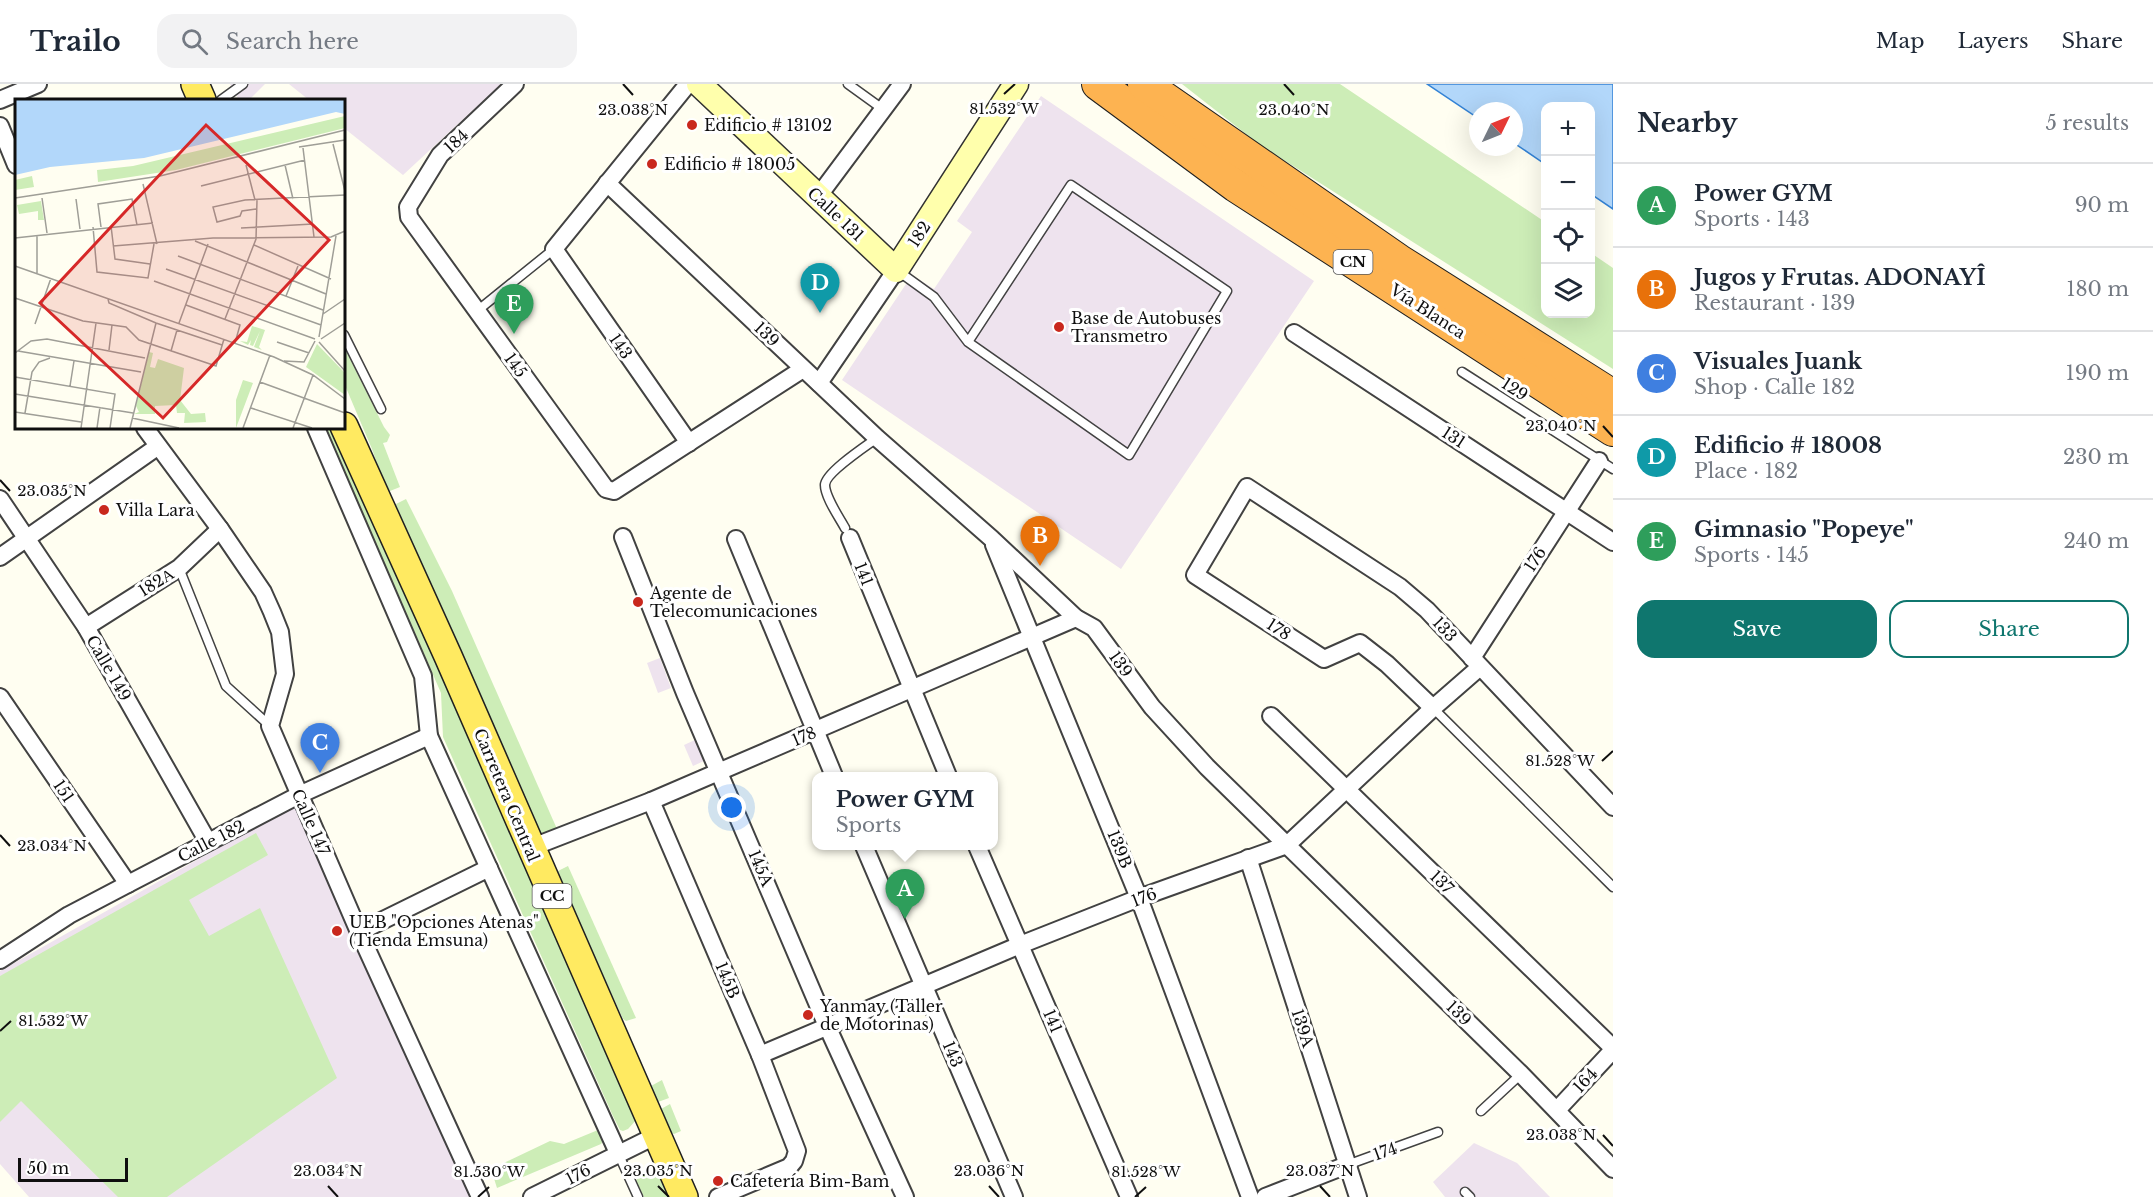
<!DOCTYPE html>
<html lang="en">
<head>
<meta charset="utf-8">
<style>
	body { margin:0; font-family:"Libre Baskerville",serif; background:#f2f2f3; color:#1f2937 }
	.controls { position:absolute; right:18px; top:18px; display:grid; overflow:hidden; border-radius:12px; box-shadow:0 6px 24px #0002 }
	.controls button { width:54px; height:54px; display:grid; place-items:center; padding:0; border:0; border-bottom:2px solid #e0e1e3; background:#fff; color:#1f2937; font:30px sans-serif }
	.compass { position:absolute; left:1469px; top:18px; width:54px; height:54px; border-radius:50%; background:#fff; box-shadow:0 6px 24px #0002; rotate:47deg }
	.scale { position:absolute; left:18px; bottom:15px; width:110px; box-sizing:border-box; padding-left:6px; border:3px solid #0f0f0f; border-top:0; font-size:16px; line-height:21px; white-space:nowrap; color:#0f0f0f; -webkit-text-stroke:4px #fff; paint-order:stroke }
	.you { position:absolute; left:732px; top:724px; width:21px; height:21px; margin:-15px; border:4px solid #fff; border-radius:50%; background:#1a73e8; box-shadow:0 0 0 9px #1a73e833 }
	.badge { display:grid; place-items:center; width:39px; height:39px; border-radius:50%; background:#0f766e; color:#fff; font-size:20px; font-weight:700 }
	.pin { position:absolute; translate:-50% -50px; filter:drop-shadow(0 2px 3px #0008) }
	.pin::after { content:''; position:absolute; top:32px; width:21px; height:18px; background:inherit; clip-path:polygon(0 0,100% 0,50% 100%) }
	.popup { position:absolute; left:812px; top:688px; width:186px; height:78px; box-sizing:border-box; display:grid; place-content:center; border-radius:12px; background:#fff; filter:drop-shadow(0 2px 4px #0005); font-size:20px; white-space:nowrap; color:#747a83 }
	.popup b { font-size:22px; color:#1f2937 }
	.popup::after { content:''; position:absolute; left:50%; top:100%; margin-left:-12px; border:12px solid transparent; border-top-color:#fff }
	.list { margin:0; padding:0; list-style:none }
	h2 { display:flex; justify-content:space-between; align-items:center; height:78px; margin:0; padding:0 24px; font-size:26px }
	h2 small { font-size:20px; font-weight:400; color:#747a83 }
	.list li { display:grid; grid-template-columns:39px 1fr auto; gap:18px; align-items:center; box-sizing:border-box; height:84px; padding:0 24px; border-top:2px solid #e0e1e3 }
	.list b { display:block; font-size:22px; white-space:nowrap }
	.list p { margin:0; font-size:20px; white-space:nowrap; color:#747a83 }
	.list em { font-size:20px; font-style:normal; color:#747a83 }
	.actions { display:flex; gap:12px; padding:18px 24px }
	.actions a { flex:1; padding:14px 0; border:2px solid #0f766e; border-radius:18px; text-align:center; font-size:21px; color:#0f766e }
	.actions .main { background:#0f766e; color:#fff }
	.icon { flex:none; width:33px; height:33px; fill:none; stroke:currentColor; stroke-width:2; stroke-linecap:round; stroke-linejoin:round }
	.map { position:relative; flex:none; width:1613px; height:1113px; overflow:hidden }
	header { display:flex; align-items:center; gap:36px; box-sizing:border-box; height:84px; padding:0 30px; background:#fff; border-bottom:2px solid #e0e1e3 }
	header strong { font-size:28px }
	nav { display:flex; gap:33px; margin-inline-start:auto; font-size:21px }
	.search { width:420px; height:54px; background:#f2f2f3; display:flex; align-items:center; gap:15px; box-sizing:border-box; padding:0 21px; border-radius:18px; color:#747a83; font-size:22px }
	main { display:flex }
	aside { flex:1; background:#fff }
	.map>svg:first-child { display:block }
	.industrial { fill:#eee3ee }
	.green { fill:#cdedb7 }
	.water { fill:#b2d7fa; stroke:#3483d6; stroke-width:1.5 }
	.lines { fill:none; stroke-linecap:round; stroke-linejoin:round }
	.lane-casing { stroke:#424242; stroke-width:11 }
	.street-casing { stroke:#424242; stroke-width:20 }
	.secondary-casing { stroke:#313131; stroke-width:27 }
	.primary-casing { stroke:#202020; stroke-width:30 }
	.highway-casing { stroke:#202020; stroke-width:34 }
	.lane { stroke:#fff; stroke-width:8 }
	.street { stroke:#fff; stroke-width:16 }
	.secondary { stroke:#ffffac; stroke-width:24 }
	.primary { stroke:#ffea61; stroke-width:27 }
	.highway { stroke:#fdb351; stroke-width:32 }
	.ticks { fill:none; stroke:#0f0f0f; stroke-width:2 }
	.poi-dot { fill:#c9281d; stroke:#fff; stroke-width:2 }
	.labels { text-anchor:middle; stroke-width:6; stroke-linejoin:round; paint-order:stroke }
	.shield { fill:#fff; stroke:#575757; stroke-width:1.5 }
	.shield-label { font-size:15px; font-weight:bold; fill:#0f0f0f }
	.poi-label { font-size:16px; fill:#0f0f0f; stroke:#fff; text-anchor:start }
	.street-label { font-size:16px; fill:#0f0f0f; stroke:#fff }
	.inset-road { fill:none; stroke:#9f9e97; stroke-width:1.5 }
	.view { fill:#d62828; fill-opacity:0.15; stroke:#d62828; stroke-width:3 }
	.inset-edge { fill:none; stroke:#0f0f0f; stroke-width:3 }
	.ticks-label { font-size:15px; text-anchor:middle; fill:#0f0f0f; stroke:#fff; stroke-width:6; stroke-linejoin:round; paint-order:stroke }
</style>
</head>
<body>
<header>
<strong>Trailo</strong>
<div class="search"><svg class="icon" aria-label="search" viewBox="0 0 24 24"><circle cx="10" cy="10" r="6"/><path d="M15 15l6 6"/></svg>Search here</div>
<nav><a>Map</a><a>Layers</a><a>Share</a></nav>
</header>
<main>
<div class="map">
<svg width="1613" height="1113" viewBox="0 0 1613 1113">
	<rect width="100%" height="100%" fill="#fffef1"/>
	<g class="industrial">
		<path d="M230 0H265L249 16H239Z"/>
		<path d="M289 0H501L403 91 344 44V16H309Z"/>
		<path d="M1041 12 1314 197 1121 485 842 296 912 191 934 205 972 148 957 137Z"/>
		<path d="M660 574 671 604 658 609 647 579Z"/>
		<path d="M697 655 706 676 693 682 684 661Z"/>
		<path d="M294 721 470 1113H29L0 1080V887Z"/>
		<path d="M1474 1059 1517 1079 1550 1113H1445L1433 1098Z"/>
	</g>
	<g class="green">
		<path d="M1182 0H1340L1545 138 1546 230H1590L1591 169 1613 184V285L1260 61Z"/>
		<path d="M344 263 384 343 390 351 387 358 383 359 400 403 390 407 386 405 372 365 344 299Z"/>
		<path d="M326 344H337L637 1035 628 1045 623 1047 620 1046 613 1032 443 653 441 609Z"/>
		<path d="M406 415 452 507 557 745 543 751 539 749 395 423 396 420Z"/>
		<path d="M256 749 268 771 189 816 209 852 260 824 337 994 167 1113H118L21 1017 0 1038V892Z"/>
		<path d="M568 782 636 934 626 937 623 935 557 790 558 787Z"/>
		<path d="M662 996 669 1014 658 1018 651 1002Z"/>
		<path d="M670 1020 681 1047 674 1050 670 1048 661 1025Z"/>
		<path d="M598 1046 604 1056 601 1060 497 1104 491 1085 550 1057 564 1060Z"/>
		<path d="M654 1086 660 1090 670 1113H644L636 1097 638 1093Z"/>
	</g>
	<path class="water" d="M1427 0H1613V125L1591 110 1590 22H1546L1545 80 1514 59V27H1478V34Z"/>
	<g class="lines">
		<g class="lane-casing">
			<g id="lane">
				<path d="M848 0 884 26"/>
				<path d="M221 16 243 0"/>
				<path d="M898 187 934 213 968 258 1129 371 1227 207 1071 101 968 258"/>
				<path d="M477 227 554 165"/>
				<path d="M344 251 381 325"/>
				<path d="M1462 288 1613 385"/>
				<path d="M845 444C839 433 825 413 825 401 825 389 866 362 877 354"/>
				<path d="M179 484 226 602 270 642"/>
				<path d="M1433 624 1613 803"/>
				<path d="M1481 1027 1521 990"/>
				<path d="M618 1069 638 1113"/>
				<path d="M1347 1081 1438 1048"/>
				<path d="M1465 1108 1470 1113"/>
			</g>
		</g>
		<g class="street-casing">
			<g id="street">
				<path d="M515 0 440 71 408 123 409 133 606 405 614 407 803 285"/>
				<path d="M688 0 554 165 689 359"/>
				<path d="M0 16 38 0"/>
				<path d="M0 42 16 81"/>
				<path d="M607 99 877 354 992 455 1076 534 1094 544 1152 623 1207 683 1521 990 1613 1085"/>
				<path d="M817 114 902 0"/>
				<path d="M1294 249 1613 458"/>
				<path d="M819 299 896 186"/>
				<path d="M145 344 220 445 263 508 272 528 280 548 285 590 270 642 359 848 480 1113"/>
				<path d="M316 344 423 592 429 652 618 1069"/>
				<path d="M0 415 86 543 208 758"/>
				<path d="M623 453 685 609 827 942 905 1113"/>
				<path d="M850 454 948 692"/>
				<path d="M736 455 834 692"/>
				<path d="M994 461 1139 814 1250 1113"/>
				<path d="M0 473 157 363"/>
				<path d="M86 543 179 484 220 445"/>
				<path d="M1472 574 1599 377"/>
				<path d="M0 613 128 800"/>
				<path d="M1433 624 1387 580 1360 559 1324 575 1195 491 1247 403 1400 503 1427 526 1613 723"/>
				<path d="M1271 632 1613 964"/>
				<path d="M651 717 760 971 797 1067 794 1077 789 1083 718 1113"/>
				<path d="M864 762 1014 1113"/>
				<path d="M977 762 1129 1113"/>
				<path d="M530 764 651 717 1076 534"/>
				<path d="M1248 774 1358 1113"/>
				<path d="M359 848 489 784"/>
				<path d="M0 876 69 831 128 800 299 711 429 652"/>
				<path d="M760 971 1020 861 1139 814 1287 761 1433 624 1480 583"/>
				<path d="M1557 1026 1613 966"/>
				<path d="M532 1113 657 1051"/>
				<path d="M1265 1113 1347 1081"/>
			</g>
		</g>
		<g class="secondary-casing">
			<path id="secondary" d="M699 0 896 186 1016 0"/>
		</g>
		<g class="primary-casing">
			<g id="primary">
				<path d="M195 0 202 16"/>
				<path d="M344 342 448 572 684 1113"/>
			</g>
		</g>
		<g class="highway-casing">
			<g id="highway">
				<path d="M1098 0 1236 102 1613 346"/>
				<path d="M1144 0 1398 176 1613 312"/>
			</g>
		</g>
		<use href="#lane" class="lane"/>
		<use href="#street" class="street"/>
		<use href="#secondary" class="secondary"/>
		<use href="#primary" class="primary"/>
		<use href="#highway" class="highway"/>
	</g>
	<path class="ticks" d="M623 0 633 11M1284 0 1294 11M1004 10 1015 0M1603 342 1613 353M0 396 10 407M1602 677 1613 667M0 751 10 762M0 947 11 937M1603 1051 1613 1062M328 1102 338 1113M658 1102 669 1113M989 1102 999 1113M1320 1102 1330 1113M478 1113 489 1103M1135 1113 1146 1103"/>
	<g class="poi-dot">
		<circle cx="692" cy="41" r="6"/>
		<circle cx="652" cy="80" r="6"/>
		<circle cx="1059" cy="243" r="6"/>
		<circle cx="104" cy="426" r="6"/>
		<circle cx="638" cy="518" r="6"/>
		<circle cx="337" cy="847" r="6"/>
		<circle cx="808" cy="931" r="6"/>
		<circle cx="718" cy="1097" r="6"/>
	</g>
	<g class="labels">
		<g class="shield">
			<rect x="1333.5" y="166" width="39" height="24" rx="4.5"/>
			<rect x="532.5" y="800" width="39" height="24" rx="4.5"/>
		</g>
		<g class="shield-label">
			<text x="1353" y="183">CN</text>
			<text x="552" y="817">CC</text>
		</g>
		<g class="poi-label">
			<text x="704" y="47">Edificio # 13102</text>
			<text x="664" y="86">Edificio # 18005</text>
			<text x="1071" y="240">Base de Autobuses<tspan x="1071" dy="18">Transmetro</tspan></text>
			<text x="116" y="432">Villa Lara</text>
			<text x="650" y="515">Agente de<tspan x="650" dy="18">Telecomunicaciones</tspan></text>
			<text x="349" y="844">UEB "Opciones Atenas"<tspan x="349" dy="18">(Tienda Emsuna)</tspan></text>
			<text x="820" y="928">Yanmay (Taller<tspan x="820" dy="18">de Motorinas)</tspan></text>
			<text x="730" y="1103">Cafetería Bim-Bam</text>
		</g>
		<g class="street-label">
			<text transform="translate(456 57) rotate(-43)" y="6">184</text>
			<text transform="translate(836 130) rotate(43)" y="6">Calle 131</text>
			<text transform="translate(919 150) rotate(-57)" y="6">182</text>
			<text transform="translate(1428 227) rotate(33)" y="6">Vía Blanca</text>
			<text transform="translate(767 250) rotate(43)" y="6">139</text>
			<text transform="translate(621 262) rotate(55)" y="6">143</text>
			<text transform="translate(516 281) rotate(54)" y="6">145</text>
			<text transform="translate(1515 305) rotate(33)" y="6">129</text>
			<text transform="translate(1454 353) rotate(33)" y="6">131</text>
			<text transform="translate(1535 475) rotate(-57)" y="6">176</text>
			<text transform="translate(864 490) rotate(68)" y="6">141</text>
			<text transform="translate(156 498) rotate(-32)" y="6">182А</text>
			<text transform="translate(1279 545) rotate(33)" y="6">178</text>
			<text transform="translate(1445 545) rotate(47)" y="6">133</text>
			<text transform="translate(1121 580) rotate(54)" y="6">139</text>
			<text transform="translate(109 584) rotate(60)" y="6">Calle 149</text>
			<text transform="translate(804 652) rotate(-23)" y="6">178</text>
			<text transform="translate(64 707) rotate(56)" y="6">151</text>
			<text transform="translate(507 711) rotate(67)" y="6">Carretera Central</text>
			<text transform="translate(311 738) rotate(66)" y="6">Calle 147</text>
			<text transform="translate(211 757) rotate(-27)" y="6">Calle 182</text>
			<text transform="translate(1120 765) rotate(68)" y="6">139B</text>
			<text transform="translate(761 784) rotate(67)" y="6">145A</text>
			<text transform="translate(1442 798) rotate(44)" y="6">137</text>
			<text transform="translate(1144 813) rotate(-21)" y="6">176</text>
			<text transform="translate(728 896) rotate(67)" y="6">145B</text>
			<text transform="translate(1459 929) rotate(44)" y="6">139</text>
			<text transform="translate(1053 937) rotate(67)" y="6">141</text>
			<text transform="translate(1303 944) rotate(72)" y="6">139A</text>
			<text transform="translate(953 970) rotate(67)" y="6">143</text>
			<text transform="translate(1585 996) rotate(-47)" y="6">164</text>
			<text transform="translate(1385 1067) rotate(-20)" y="6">174</text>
			<text transform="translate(578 1090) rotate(-27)" y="6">176</text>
		</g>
	</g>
	<g transform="translate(15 15)">
		<rect width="330" height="330" fill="#fffef1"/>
		<path d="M330 17V29L161 71 83 83 82 71 118 67ZM17 77 19 88 0 91V81ZM26 102 29 121H23V112L4 115 2 106ZM237 227 250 231 244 248 247 251 239 248 245 232 238 247 235 246 236 241 233 246 225 242 232 243ZM302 245 330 274V296L291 268ZM134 253 138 254 135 268 140 269 143 260 169 269 165 301 176 315 190 314 191 323 169 324 170 314H162L161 306 140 307V315H119L124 313 121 307ZM228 281 238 284 221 329V301Z" fill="#cdedb7"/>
		<path d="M0 1H330V15L321 13 129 59 35 68 0 76Z" fill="#b2d7fa"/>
		<path class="inset-road" d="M318 45 330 92M284 48 330 41M288 49 299 138M231 66 240 101M270 66 278 100M128 85 142 145M186 87 290 61M0 99 145 77 330 31M27 99 32 134M61 100 65 130M241 110 227 112 225 117 202 123 198 108 230 101 330 96M96 127 100 160 135 165M78 128 82 173 133 179 139 145M86 128 83 105 117 100 122 126M226 129 298 125M0 139 138 124M180 142 311 195M239 146 316 180M98 147 198 139 316 138 330 132M163 157 308 211M0 167 259 258 298 276 330 300M151 170 306 226M22 174V136M139 182 300 240M271 197 283 167M0 199 68 222 111 228 124 241 201 267 209 240M93 200 94 204 141 224 207 246M171 206 225 226 220 244M308 215 330 200M210 220 241 140 242 101M164 224 193 145M20 225 36 179M304 238 321 137M306 240 330 224M262 243 294 254M304 243 330 272M94 251 97 226M3 252 126 273M156 252 162 231M0 254 16 242 32 240 130 259M269 262 289 263 300 242M0 278 100 295 95 329M245 283 330 314M55 287 59 262M0 295 118 314M236 309 297 329M0 313 66 323M10 314 17 273 24 263 35 259M117 319 164 329M66 329 81 224M82 329 85 308M115 329 141 224M228 329 255 256M278 329 298 276"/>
		<path class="view" d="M191 26 314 141 148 319 25 204Z"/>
		<rect width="330" height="330" class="inset-edge"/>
	</g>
	<g class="ticks-label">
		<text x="1004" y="30">81.532°W</text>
		<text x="633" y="31">23.038°N</text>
		<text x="1294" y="31">23.040°N</text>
		<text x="1561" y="347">23.040°N</text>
		<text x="52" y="412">23.035°N</text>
		<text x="1560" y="682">81.528°W</text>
		<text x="52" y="767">23.034°N</text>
		<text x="53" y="942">81.532°W</text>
		<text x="1561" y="1056">23.038°N</text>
		<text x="328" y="1092">23.034°N</text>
		<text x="658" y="1092">23.035°N</text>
		<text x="989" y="1092">23.036°N</text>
		<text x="1320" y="1092">23.037°N</text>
		<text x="489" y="1093">81.530°W</text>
		<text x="1146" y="1093">81.528°W</text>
	</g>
</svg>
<div class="controls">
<button>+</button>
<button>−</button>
<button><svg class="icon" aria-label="locate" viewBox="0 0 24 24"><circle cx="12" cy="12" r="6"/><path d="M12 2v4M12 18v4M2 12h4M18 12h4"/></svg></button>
<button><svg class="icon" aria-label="layers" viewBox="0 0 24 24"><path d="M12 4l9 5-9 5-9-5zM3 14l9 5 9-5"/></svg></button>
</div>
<svg class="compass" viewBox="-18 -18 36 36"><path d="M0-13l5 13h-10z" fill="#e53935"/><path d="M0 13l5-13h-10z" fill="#747a83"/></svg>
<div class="scale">50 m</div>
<div class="you"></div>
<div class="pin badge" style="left:905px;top:835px;background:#2e9e5b">A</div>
<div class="popup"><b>Power GYM</b>Sports</div>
<div class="pin badge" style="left:1040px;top:482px;background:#e8710a">B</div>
<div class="pin badge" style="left:320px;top:689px;background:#3f7fe0">C</div>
<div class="pin badge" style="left:820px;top:229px;background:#0f9aa8">D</div>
<div class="pin badge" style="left:514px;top:250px;background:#2e9e5b">E</div>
</div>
<aside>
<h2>Nearby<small>5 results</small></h2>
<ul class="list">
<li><span class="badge" style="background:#2e9e5b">A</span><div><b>Power GYM</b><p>Sports · 143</p></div><em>90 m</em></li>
<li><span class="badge" style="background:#e8710a">B</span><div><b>Jugos y Frutas. ADONAYÎ</b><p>Restaurant · 139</p></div><em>180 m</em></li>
<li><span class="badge" style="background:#3f7fe0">C</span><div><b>Visuales Juank</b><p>Shop · Calle 182</p></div><em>190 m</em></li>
<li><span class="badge" style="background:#0f9aa8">D</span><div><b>Edificio # 18008</b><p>Place · 182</p></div><em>230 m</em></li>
<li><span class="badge" style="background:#2e9e5b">E</span><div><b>Gimnasio &quot;Popeye&quot;</b><p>Sports · 145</p></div><em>240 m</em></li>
</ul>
<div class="actions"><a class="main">Save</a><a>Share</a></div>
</aside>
</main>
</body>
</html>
